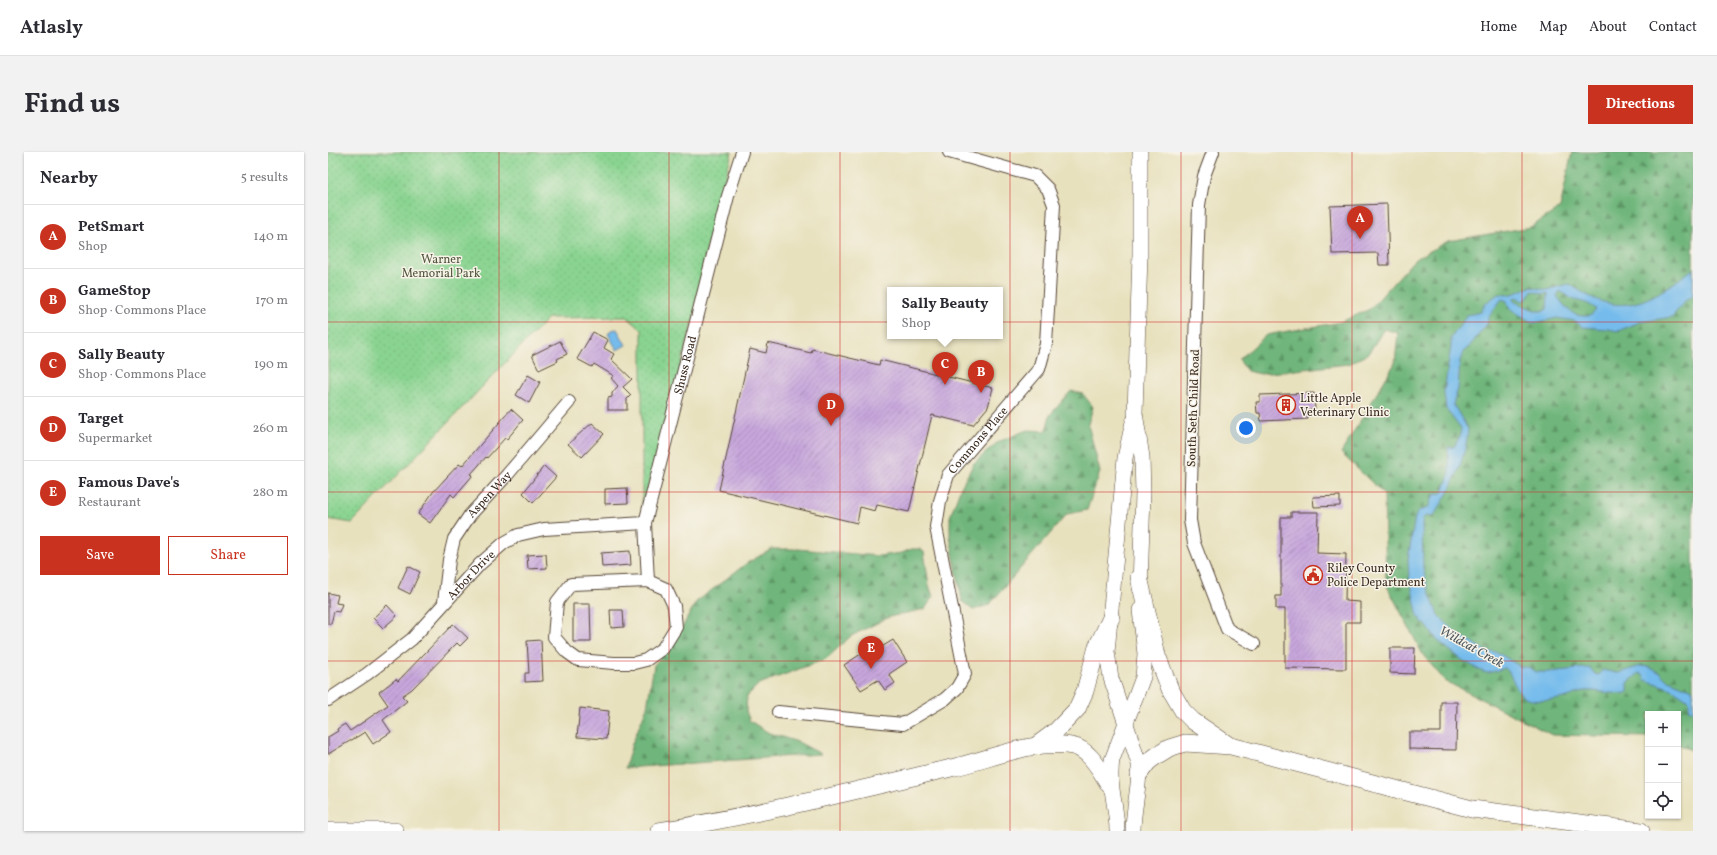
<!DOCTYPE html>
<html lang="en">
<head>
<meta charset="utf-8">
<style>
	body { margin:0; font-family:Vollkorn,serif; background:#f2f2f3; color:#2b2b33 }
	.controls { position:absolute; right:12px; bottom:12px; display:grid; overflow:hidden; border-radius:0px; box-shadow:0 1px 3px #0004 }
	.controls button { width:36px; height:36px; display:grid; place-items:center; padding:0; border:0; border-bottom:1px solid #e1e1e2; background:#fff; color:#2b2b33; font:20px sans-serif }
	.you { position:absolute; left:918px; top:276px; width:14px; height:14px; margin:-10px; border:3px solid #fff; border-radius:50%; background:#1a73e8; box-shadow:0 0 0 6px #1a73e833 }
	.badge { display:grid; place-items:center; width:26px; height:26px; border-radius:50%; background:#c8321e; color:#fff; font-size:13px; font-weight:700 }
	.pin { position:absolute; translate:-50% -33px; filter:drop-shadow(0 1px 2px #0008) }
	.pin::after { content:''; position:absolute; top:21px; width:14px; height:12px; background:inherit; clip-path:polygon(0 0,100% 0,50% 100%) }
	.popup { position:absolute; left:559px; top:135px; width:116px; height:52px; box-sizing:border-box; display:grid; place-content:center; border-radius:0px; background:#fff; filter:drop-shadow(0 1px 3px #0005); font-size:13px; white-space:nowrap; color:#7c7c81 }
	.popup b { font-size:15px; color:#2b2b33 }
	.popup::after { content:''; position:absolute; left:50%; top:100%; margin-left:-8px; border:8px solid transparent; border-top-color:#fff }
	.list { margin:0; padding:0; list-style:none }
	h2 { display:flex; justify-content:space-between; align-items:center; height:52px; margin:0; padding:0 16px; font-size:17px }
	h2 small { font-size:13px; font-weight:400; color:#7c7c81 }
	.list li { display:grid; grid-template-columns:26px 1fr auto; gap:12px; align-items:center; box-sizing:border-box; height:64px; padding:0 16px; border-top:1px solid #e1e1e2 }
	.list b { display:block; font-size:15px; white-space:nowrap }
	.list p { margin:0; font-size:13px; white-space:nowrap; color:#7c7c81 }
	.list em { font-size:13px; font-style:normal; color:#7c7c81 }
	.actions { display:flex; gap:8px; padding:12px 16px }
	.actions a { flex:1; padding:9px 0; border:1px solid #c8321e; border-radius:0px; text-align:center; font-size:14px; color:#c8321e }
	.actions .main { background:#c8321e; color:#fff }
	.icon { flex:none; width:22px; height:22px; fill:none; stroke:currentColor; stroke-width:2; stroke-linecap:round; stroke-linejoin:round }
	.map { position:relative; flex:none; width:1365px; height:679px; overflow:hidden; border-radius:0px }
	header { display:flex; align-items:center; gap:24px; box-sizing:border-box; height:56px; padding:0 20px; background:#fff; border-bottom:1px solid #e1e1e2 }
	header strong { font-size:19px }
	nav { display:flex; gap:22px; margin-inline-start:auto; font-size:14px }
	.intro { display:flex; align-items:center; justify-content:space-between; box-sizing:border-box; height:96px; padding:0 24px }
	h1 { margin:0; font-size:28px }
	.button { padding:10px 18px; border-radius:0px; background:#c8321e; color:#fff; font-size:14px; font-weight:700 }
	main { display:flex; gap:24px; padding:0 24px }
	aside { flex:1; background:#fff; border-radius:0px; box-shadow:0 1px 3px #0004 }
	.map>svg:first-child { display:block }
	.forest { fill:url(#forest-firs); stroke:#55704c }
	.park { fill:url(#park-dots); stroke:#627f58 }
	.water { fill:#75bbec; stroke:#587285; fill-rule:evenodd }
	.building { fill:url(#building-hatch) }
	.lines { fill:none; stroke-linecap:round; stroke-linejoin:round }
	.minor-casing { stroke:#554536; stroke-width:14 }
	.major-casing { stroke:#554536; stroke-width:16 }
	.highway-casing { stroke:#554536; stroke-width:18 }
	.minor { stroke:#fff; stroke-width:12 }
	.major { stroke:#fff; stroke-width:15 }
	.highway { stroke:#fff; stroke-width:17 }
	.grid { fill:none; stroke:#d62828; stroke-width:1; stroke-opacity:0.55 }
	.labels { text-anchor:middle; stroke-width:3; stroke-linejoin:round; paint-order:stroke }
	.park-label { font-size:12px; fill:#4f543b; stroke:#f7f3e8 }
	.street-label { font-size:12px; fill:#3b2a1e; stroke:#f7f3e8 }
	.poi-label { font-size:12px; fill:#3b2a1e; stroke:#f7f3e8; text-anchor:start }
	.water-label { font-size:13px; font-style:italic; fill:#4c565c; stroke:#f7f3e8 }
</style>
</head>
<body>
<header>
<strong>Atlasly</strong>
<nav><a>Home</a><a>Map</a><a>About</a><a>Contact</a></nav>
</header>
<div class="intro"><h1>Find us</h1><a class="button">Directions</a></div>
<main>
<aside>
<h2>Nearby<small>5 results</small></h2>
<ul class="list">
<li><span class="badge">A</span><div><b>PetSmart</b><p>Shop</p></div><em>140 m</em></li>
<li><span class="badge">B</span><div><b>GameStop</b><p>Shop · Commons Place</p></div><em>170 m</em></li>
<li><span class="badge">C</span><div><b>Sally Beauty</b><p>Shop · Commons Place</p></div><em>190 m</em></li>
<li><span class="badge">D</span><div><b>Target</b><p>Supermarket</p></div><em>260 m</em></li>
<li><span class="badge">E</span><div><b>Famous Dave's</b><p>Restaurant</p></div><em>280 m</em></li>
</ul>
<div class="actions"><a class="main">Save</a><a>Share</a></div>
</aside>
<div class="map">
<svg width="1365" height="679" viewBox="0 0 1365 679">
	<defs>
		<pattern id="forest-firs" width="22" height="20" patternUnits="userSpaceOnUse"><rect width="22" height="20" fill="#6fb67b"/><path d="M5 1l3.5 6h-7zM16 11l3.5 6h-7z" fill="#5c9464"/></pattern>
		<pattern id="park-dots" width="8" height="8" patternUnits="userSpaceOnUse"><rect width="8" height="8" fill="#8ad491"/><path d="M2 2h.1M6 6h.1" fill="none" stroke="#78b67d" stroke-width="1.8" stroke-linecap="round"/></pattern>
		<pattern id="building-hatch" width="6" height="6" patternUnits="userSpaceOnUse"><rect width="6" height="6" fill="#c8a7dd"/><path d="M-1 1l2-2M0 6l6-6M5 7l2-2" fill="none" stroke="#a488b3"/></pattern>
	</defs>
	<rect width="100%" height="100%" fill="#f7f3e8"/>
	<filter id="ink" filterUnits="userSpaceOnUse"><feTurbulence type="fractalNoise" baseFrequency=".025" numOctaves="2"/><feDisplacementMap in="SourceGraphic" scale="8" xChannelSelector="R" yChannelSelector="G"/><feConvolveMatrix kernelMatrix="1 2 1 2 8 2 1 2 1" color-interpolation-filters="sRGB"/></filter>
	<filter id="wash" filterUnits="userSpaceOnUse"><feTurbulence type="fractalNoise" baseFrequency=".012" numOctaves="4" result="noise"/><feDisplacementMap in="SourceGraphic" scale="16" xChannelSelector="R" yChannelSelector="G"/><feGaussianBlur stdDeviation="0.9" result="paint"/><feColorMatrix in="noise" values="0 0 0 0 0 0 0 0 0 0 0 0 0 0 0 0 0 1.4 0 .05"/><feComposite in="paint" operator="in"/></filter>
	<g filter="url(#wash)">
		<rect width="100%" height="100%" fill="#e8e1be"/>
		<g class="forest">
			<path d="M1244 0H1365V599L1350 592V562H1320V585L1224 583 1117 529 1095 503 1058 432 1056 342 1013 301 1067 211 1070 181 1056 177 1040 202 1020 212 933 222 919 219 911 208 938 183 1013 170 1042 157 1086 108 1120 89 1203 75 1232 56Z"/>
			<path d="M743 239 755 242 765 255 760 272 772 320 759 358 739 362 661 453 645 458 634 449 622 385V365L632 337 646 311 670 290 699 278 718 279 722 263Z"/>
			<path d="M444 397H470L550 404 574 401 583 397H592L596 400 601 433 605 445 597 457 561 465 523 484 498 507 431 532 419 544 418 559 422 569 441 581 470 590 493 602 297 616 304 592 319 555 326 513 348 487 368 450 419 411Z"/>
		</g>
		<path class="park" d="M0 0H404L377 104 365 169 314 358V178L299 165 220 166 24 371 0 367Z"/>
		<g class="water">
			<path d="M1365 117V143L1358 148 1344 165 1312 170 1290 179 1280 177 1254 175 1247 169 1229 166 1207 171 1203 170 1181 156 1179 149 1174 147 1162 162 1159 172 1141 195 1135 200 1132 209 1130 237 1125 252 1140 277C1138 307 1123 339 1106 363L1103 365 1098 364 1095 366 1094 371 1095 416 1100 437 1110 463 1128 481 1158 499 1169 500 1193 515H1200L1209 520H1220L1257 516H1262L1267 522 1271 523 1274 518 1290 521 1313 514 1320 515 1331 520 1338 527 1365 538V559L1360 557 1361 555V550L1359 547 1344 537 1317 528 1316 524 1311 521 1300 531V540L1298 541C1284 543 1271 538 1258 539 1252 539 1246 543 1240 545 1230 548 1207 551 1197 546 1186 539 1185 522 1177 516L1161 521 1155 520 1134 508 1109 488 1098 473 1094 470 1090 464 1081 424 1080 407 1087 365 1091 359 1100 356 1106 343 1115 340 1121 323 1120 295H1126L1132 284 1133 277 1118 257 1116 240 1123 195V186L1139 163 1153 160 1157 152 1170 142 1179 143 1187 141 1202 135 1218 138 1240 132C1249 136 1257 143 1267 147 1306 164 1335 139 1365 117ZM1204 139 1216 142 1220 141 1219 157 1216 159H1209L1187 150 1186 147 1187 145H1189L1194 149 1198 148ZM1232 139C1237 142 1241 146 1247 148 1255 150 1261 151 1268 157 1265 163 1263 164 1256 164 1242 164 1236 153 1229 144Z"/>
			<path d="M289 177 298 193 289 198 280 182 283 178Z"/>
		</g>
		<g id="blocks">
			<g class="building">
				<path d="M1059 52 1061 113H1051L1050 101 1004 102 1002 54Z"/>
				<path d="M265 180 280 188 276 196 286 202 283 207 304 227 295 235 303 243 299 247V258H280V246L284 245V241L290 234 283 226 286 224 266 212 264 215 249 207Z"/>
				<path d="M232 189 239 202 229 207 230 209 211 218 204 203Z"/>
				<path d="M440 191 483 201 484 197 551 213 552 208 665 236 660 255 645 273 604 263 581 360 549 353 547 359 532 355 529 371 391 338 422 197 438 201Z"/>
				<path d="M200 223 212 230 201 251 188 243Z"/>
				<path d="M986 241 987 258H980V267L933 269 932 261H929L928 250H932V243Z"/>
				<path d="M183 257 195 268 179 287 177 286 159 306 158 305 143 322 145 323 126 345 123 342 102 371 90 362 105 340 131 312 134 314Z"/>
				<path d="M264 271 276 282 254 305 240 292Z"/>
				<path d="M216 314 228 325 205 351 195 341Z"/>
				<path d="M299 336 300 351 277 352V337Z"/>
				<path d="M1012 344V354L986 355 985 345Z"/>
				<path d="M963 360H990L989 401 1018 402 1017 449 1032 450V470H1018V517L957 516V457H948V444H953V365H963Z"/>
				<path d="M302 399 303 413 274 415 273 401Z"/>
				<path d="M218 402 219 416 200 417 199 403Z"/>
				<path d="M80 414 92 420 82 442 70 436Z"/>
				<path d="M0 441 10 443 8 451 14 452 11 460 6 459 3 472H0Z"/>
				<path d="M245 452H262L263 490H245Z"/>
				<path d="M59 453 69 464 55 476 45 466Z"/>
				<path d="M282 458H295L296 475 283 476Z"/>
				<path d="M125 472 140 486 132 494 129 491 84 537 74 544 79 549 55 568 63 580 45 592 37 580 0 602V585L10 579 9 577 17 572 22 579 60 553 51 540 68 527 70 529Z"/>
				<path d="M213 488 215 529 197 530V521H201L199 489Z"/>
				<path d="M565 488 579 510 561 522 567 531 557 538 550 528 533 538 516 513 536 500 535 498 548 489 552 496Z"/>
				<path d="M1062 496H1087L1086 522 1062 521Z"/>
				<path d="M1113 550H1129L1128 598 1081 597V580H1113Z"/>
				<path d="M252 556 281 559 278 587 249 585Z"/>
			</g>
		</g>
	</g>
	<g filter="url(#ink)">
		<use href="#blocks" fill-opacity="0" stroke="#554536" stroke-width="1"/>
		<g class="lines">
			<g class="minor-casing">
				<g id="minor">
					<path d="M885 0 876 24 871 53 862 368 866 391 899 477 926 492"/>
					<path id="s1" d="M320 429 317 371 400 44 414 0"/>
					<path d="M320 429 338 437 346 454 348 475 335 496 318 508 306 511H286L250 508 239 500 226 485 229 450 243 432Z"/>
					<path id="s2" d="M116 450 121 408 126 387 142 363 179 323 241 250"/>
					<path id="s3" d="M0 548 39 522 84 487 152 412 176 391 190 383 216 377 317 371"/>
					<path id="s4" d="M450 560 575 572 617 547 629 536 637 522 608 375 612 349 620 323 711 217 718 192 726 53 720 37 707 24 621 0"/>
				</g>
			</g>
			<g class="major-casing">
				<g id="major">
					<path d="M812 436 815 341 814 305 807 261 812 103V0"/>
					<path d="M789 679C789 654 780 635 784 608L815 525 817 502 812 458"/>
					<path d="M805 679C805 657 812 634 811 612L783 526 779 500 797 306 805 270"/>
				</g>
			</g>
			<g class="highway-casing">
				<g id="highway">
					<path d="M811 425 829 503 842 537 855 559 865 569 899 592"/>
					<path d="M709 593 728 579 749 557 757 539 769 495 783 466"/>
					<path d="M811 622 820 610 828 604 841 596 857 591 903 594 1144 657 1313 679"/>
					<path d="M0 679H67"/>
					<path d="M331 679C429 663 526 639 623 616 661 608 705 587 744 594 762 597 773 620 782 634"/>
				</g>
			</g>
			<use href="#minor" class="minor"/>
			<use href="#major" class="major"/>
			<use href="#highway" class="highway"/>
		</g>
	</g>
	<path class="grid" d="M171 0V679M341 0V679M512 0V679M682 0V679M853 0V679M1024 0V679M1194 0V679M0 170H1365M0 340H1365M0 509H1365"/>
	<defs>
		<g id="building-ring" transform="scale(1)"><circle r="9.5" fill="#f7f3e8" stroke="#c8321e" stroke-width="1.5"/><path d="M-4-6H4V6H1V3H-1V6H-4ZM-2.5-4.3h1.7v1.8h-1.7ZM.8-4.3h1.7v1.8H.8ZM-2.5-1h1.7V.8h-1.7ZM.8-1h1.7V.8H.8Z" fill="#c8321e"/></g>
		<g id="civic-ring" transform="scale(1)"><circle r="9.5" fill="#f7f3e8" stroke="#c8321e" stroke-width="1.5"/><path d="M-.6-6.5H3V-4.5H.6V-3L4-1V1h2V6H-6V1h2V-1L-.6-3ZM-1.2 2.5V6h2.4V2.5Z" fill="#c8321e"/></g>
	</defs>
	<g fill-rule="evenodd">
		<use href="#building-ring" x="958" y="253"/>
		<use href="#civic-ring" x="985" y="423"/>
	</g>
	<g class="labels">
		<g class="park-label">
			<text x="113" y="111">Warner<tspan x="113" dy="14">Memorial Park</tspan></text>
		</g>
		<g class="street-label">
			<text dy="4" stroke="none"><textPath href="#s1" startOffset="221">Shuss Road</textPath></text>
			<text transform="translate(865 256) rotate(-88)" y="4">South Seth Child Road</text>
			<text dy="4" stroke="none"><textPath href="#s4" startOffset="456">Commons Place</textPath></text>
			<text dy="4" stroke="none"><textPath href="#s2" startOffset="121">Aspen Way</textPath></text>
			<text dy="4" stroke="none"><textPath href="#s3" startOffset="191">Arbor Drive</textPath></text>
		</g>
		<g class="poi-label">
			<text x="972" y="250">Little Apple<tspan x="972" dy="14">Veterinary Clinic</tspan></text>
			<text x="999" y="420">Riley County<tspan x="999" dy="14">Police Department</tspan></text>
		</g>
		<g class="water-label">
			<text transform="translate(1144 494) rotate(29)" y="5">Wildcat Creek</text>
		</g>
	</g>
</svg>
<div class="controls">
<button>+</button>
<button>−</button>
<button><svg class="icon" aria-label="locate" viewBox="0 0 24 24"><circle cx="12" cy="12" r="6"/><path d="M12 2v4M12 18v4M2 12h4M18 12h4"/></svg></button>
</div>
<div class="you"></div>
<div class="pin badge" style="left:1032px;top:87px">A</div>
<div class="pin badge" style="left:653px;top:241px">B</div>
<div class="pin badge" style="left:617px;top:233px">C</div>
<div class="popup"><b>Sally Beauty</b>Shop</div>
<div class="pin badge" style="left:503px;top:274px">D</div>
<div class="pin badge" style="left:543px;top:517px">E</div>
</div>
</main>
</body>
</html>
